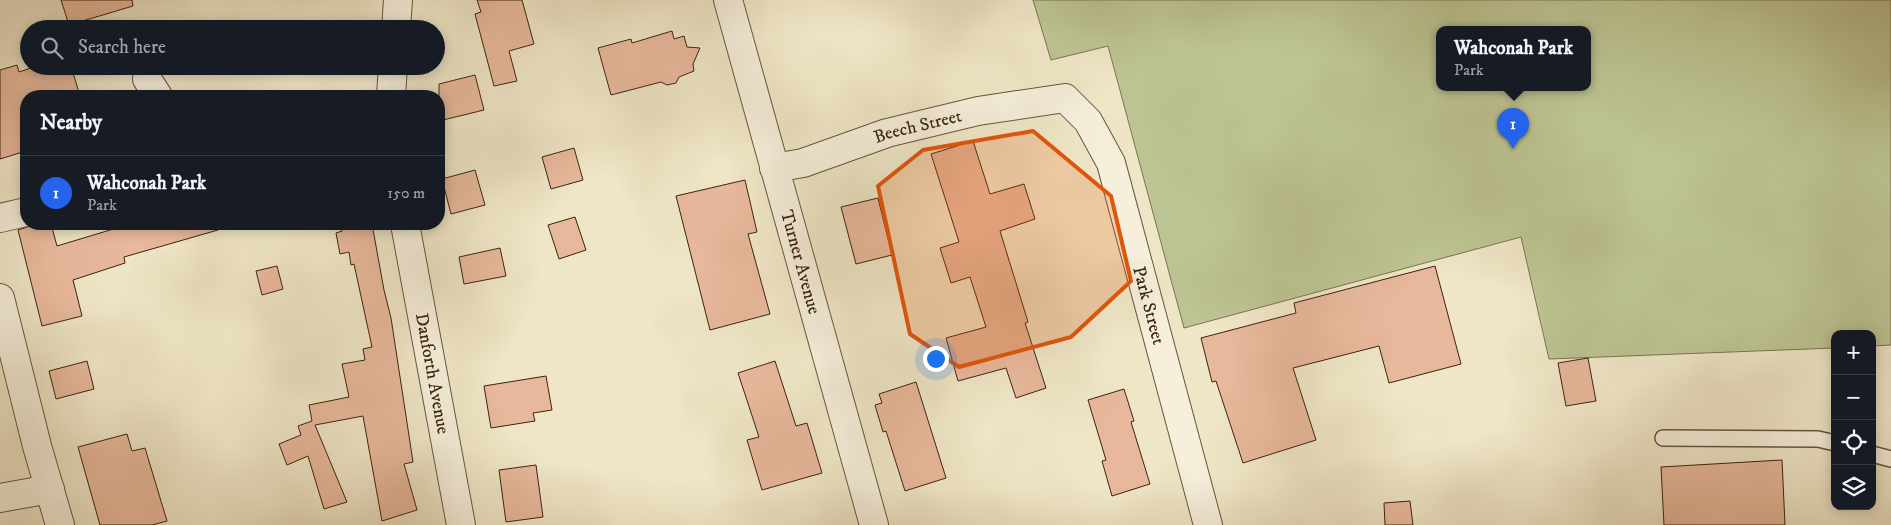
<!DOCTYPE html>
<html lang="en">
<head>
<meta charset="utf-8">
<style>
	body { margin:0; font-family:"IM FELL DW Pica",serif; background:#20242c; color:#f1f3f6 }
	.controls { position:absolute; right:15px; bottom:15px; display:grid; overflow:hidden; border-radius:10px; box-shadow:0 2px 12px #0003 }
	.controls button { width:45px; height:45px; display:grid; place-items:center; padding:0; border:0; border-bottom:1px solid #363941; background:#171b24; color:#f1f3f6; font:25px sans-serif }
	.you { position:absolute; left:935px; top:358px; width:18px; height:18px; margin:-12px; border:4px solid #fff; border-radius:50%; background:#1a73e8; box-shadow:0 0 0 8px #1a73e833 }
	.badge { display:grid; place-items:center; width:32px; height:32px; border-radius:50%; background:#2563eb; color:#fff; font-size:16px; font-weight:700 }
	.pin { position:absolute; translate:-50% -41px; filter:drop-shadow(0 1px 2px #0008) }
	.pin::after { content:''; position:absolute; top:26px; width:18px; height:15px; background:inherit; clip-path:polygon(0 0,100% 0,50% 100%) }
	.popup { position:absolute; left:1436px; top:26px; width:155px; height:65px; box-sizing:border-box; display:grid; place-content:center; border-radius:10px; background:#171b24; filter:drop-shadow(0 1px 4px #0005); font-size:16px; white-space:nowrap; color:#9ea1a6 }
	.popup b { font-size:19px; color:#f1f3f6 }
	.popup::after { content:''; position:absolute; left:50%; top:100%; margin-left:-10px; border:10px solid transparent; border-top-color:#171b24 }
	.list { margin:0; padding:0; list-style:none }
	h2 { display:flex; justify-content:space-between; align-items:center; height:65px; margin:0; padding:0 20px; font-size:21px }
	h2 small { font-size:16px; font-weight:400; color:#9ea1a6 }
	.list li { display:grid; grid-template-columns:32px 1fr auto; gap:15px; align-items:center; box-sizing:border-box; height:75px; padding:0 20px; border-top:1px solid #363941 }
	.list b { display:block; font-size:19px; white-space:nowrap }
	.list p { margin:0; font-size:16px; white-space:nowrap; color:#9ea1a6 }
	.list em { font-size:16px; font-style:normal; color:#9ea1a6 }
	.icon { flex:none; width:28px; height:28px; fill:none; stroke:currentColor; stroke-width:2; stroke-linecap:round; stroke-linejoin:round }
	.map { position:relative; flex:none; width:1891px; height:525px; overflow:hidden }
	.search { position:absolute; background:#171b24; box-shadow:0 2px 12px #0003; left:20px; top:20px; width:425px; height:55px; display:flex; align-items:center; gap:12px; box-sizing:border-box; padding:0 18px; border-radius:28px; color:#9ea1a6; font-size:19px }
	.panel { position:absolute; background:#171b24; box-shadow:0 2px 12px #0003; left:20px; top:90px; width:425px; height:140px; border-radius:20px }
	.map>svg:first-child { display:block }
	.green { fill:#bdc493; stroke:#7c7450; fill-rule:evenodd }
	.building { fill:#e7b89b; stroke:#3c230e }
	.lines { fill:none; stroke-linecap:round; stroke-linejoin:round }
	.service-casing { stroke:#69543c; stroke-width:18 }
	.minor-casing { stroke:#69543c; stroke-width:30 }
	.service { stroke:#f5efdb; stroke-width:15 }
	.minor { stroke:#f5efdb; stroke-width:28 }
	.marked { fill:#df560c; fill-opacity:0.2; stroke:#df560c; stroke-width:4; stroke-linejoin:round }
	.labels { text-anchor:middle; stroke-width:5; stroke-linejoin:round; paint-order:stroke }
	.street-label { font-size:18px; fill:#3c230e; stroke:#f5efdb }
</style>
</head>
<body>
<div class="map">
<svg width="1891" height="525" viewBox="0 0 1891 525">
	<rect width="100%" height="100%" fill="#efe6c7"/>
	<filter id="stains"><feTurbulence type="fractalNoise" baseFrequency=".004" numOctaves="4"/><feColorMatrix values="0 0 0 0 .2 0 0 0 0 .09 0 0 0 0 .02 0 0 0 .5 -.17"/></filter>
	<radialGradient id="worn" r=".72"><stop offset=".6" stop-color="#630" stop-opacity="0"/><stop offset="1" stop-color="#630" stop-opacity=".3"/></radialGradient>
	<path class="green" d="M1033 0H1891V345L1872 346V334H1835V348L1549 359 1521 237 1184 328 1108 46 1051 60ZM1439 30H1587V88H1439Z"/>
	<g class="building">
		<path d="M61 0H132L133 6 69 25Z"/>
		<path d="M477 0H522L534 44 509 51 517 81 494 86 475 14 481 12Z"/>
		<path d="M339 22 341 29H314Z"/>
		<path d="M672 31 674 39 684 36 687 47 700 48 693 64 694 71 679 77 676 83 667 85 661 82 611 95 598 48 631 39 632 43Z"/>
		<path d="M17 65 19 72 37 66H71L80 96H26V151L0 159V70Z"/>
		<path d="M475 75 484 110 439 121V84Z"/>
		<path d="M973 141 990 194 1024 184 1035 219 1000 231 1028 322 1025 323 1046 388 1016 398 1006 368 958 381 946 338 986 327 970 277 951 283 940 248 959 242 931 154Z"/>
		<path d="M574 148 583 180 551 189 542 157Z"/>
		<path d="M475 170 485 205 451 214 442 179Z"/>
		<path d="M745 180 757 232 748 234 770 314 710 330 676 196Z"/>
		<path d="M878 198 892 255 856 264 841 207Z"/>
		<path d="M575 217 586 250 559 259 548 225Z"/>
		<path d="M36 224H51L57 246 130 224H217L218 230 124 257 125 263 73 280 82 316 42 326 18 230Z"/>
		<path d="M341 224H372L384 290 391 318 413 462 404 464 417 510 382 521 363 416 315 425 347 502 324 509 308 456 287 465 279 444 301 435 298 426 312 421 309 405 349 397 342 364 365 360 363 349 372 347 354 264 351 265 349 252 340 254 336 233 342 231Z"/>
		<path d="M500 248 506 276 464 284 459 257Z"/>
		<path d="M277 266 283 289 262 295 256 271Z"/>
		<path d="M1435 266 1461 364 1389 383 1379 346 1293 368 1316 440 1243 463 1216 381 1212 382 1201 338 1296 313 1294 303Z"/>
		<path d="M1588 358 1596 401 1566 406 1558 363Z"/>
		<path d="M87 361 94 389 56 399 49 371Z"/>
		<path d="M775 361 796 426 807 423 822 473 762 490 747 440 759 437 738 373Z"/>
		<path d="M546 376 552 410 533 413 535 421 491 428 484 386Z"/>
		<path d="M916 382 946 478 905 491 886 431 883 432 875 405 882 403 879 394Z"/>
		<path d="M1124 389 1134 421 1131 422 1150 484 1112 496 1102 461 1106 460 1088 400Z"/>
		<path d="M127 434 132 451 145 448 167 521 152 525H100L78 447Z"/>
		<path d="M1782 460 1785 525H1664L1661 467Z"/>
		<path d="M536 465 543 517 506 522 499 470Z"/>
		<path d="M1410 501 1413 525H1385L1384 503Z"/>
	</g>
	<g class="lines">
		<g class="service-casing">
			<g id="service">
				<path d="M1663 438 1818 439 1835 443"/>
				<path d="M1872 454 1891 459"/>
			</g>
		</g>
		<g class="minor-casing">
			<g id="minor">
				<path id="s1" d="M728 0 874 525"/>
				<path d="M396 29 398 0"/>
				<path d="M147 79 158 96"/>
				<path d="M391 96 393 66"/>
				<path id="s2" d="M774 168 803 163 887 133 978 111 1065 98 1088 121 1111 163 1208 525"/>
				<path d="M0 218 26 212"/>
				<path id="s3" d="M405 224 461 525"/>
				<path d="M0 298 37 446 60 525"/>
				<path d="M0 498 50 489"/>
			</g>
		</g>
		<use href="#service" class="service"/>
		<use href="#minor" class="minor"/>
	</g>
	<path class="marked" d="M1033 131 1111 196 1131 281 1071 337 959 367 910 334 878 186 923 150Z"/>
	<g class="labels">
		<g class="street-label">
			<text dy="6" stroke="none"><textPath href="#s2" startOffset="150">Beech Street</textPath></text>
			<text dy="6" stroke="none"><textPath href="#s1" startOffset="272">Turner Avenue</textPath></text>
			<text dy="6" stroke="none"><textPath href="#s2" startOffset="528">Park Street</textPath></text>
			<text dy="6" stroke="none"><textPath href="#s3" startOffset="152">Danforth Avenue</textPath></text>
		</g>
	</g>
	<rect width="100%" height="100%" filter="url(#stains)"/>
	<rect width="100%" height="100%" fill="url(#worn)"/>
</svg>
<div class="controls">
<button>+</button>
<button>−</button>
<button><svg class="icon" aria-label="locate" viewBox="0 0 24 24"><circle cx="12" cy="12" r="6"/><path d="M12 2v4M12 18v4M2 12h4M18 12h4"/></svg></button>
<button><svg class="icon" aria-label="layers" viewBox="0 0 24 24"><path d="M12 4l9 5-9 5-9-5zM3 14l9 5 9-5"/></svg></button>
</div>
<div class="you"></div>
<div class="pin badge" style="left:1513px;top:149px">1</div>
<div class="popup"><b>Wahconah Park</b>Park</div>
<div class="search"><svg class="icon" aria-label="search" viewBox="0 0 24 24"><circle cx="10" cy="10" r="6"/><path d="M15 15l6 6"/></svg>Search here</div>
<section class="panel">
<h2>Nearby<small></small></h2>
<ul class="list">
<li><span class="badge">1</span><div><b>Wahconah Park</b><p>Park</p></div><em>150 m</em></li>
</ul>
</section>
</div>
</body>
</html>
